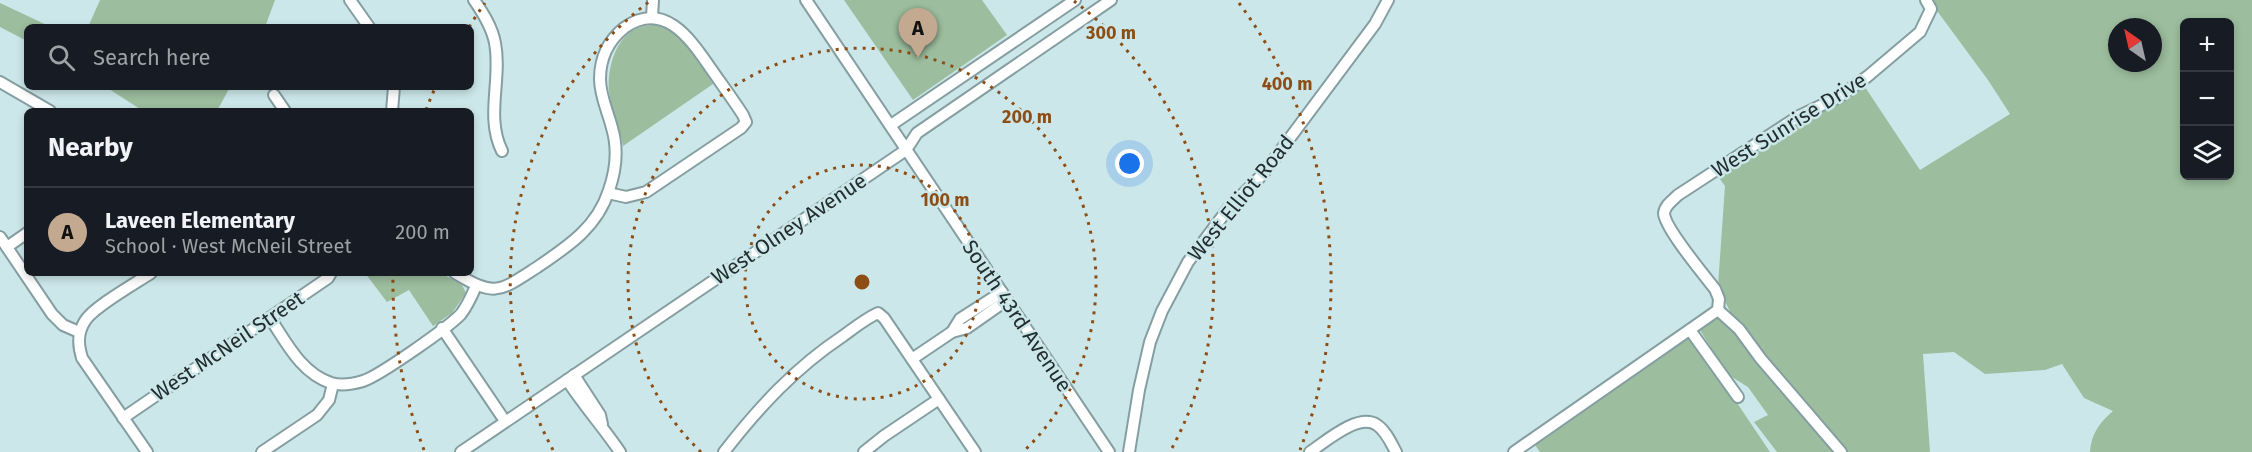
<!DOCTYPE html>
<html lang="en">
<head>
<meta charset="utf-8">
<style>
	body { margin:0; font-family:"Fira Sans",sans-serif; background:#242831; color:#f1f3f6 }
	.controls { position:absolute; right:18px; top:18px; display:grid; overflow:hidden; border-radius:9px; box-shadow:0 3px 9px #0003 }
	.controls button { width:54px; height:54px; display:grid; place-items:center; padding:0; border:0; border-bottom:2px solid #363941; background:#171b24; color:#f1f3f6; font:30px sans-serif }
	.compass { position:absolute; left:2108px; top:18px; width:54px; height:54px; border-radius:50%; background:#171b24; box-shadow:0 3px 9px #0003; rotate:326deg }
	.you { position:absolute; left:1130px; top:164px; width:21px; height:21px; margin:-15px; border:4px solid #fff; border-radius:50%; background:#1a73e8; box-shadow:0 0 0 9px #1a73e833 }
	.badge { display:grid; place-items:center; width:39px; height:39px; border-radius:50%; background:#c4a991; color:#111; font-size:20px; font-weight:700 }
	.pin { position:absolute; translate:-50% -50px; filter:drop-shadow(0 2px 3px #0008) }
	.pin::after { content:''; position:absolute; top:32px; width:21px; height:18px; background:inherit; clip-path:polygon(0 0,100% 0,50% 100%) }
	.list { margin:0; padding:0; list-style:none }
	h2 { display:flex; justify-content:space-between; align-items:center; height:78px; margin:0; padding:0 24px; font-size:26px }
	h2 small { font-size:20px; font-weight:400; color:#9ea1a6 }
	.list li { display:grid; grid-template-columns:39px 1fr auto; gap:18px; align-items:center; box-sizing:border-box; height:90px; padding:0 24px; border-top:2px solid #363941 }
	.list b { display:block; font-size:22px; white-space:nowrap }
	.list p { margin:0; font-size:20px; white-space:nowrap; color:#9ea1a6 }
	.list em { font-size:20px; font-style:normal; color:#9ea1a6 }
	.icon { flex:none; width:33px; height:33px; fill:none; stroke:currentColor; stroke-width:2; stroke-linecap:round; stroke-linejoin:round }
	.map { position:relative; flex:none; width:2252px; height:452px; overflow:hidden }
	.search { position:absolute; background:#171b24; box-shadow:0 3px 9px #0003; left:24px; top:24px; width:450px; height:66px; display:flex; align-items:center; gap:15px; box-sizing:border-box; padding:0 21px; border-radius:9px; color:#9ea1a6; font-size:22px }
	.panel { position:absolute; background:#171b24; box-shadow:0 3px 9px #0003; left:24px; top:108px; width:450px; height:168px; border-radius:9px }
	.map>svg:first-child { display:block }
	.green { fill:#9cbd9e; fill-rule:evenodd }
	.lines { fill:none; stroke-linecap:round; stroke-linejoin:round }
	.minor-casing { stroke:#859ea1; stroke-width:14 }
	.minor { stroke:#fff; stroke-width:10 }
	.ring { fill:none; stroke:#8d4e15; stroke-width:3; stroke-dasharray:3 6 }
	.labels { text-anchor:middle; stroke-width:5; stroke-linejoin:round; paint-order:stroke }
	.street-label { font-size:21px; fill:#232d2f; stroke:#cce7ea }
	.centre { fill:#8d4e15; stroke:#cce7ea; stroke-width:3 }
	.ring-label { font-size:18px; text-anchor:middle; font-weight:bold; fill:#8d4e15; stroke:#cce7ea; stroke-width:5; stroke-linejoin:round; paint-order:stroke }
</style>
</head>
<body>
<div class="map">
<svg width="2252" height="452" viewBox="0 0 2252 452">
	<rect width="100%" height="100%" fill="#cce7ea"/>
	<g class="green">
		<path d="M100 0H275L265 27H88Z"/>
		<path d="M844 0H982L1007 35 913 100Z"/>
		<path d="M1929 0H2252V452H2090C2091 434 2100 422 2113 411L2084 398 2062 364 2045 370 1985 374 1954 352 1923 354 1930 452H1844L1732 316 1718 286 1725 186 1717 175 1801 117 1863 84 1920 170 2010 114 1988 80ZM2184 22H2230V176H2184ZM2117 27H2153V63H2117Z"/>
		<path d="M0 3 51 27H27V41L0 27Z"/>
		<path d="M659 25 682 37 713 84 623 146C620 127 611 109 609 91 607 70 615 38 636 29 644 25 651 25 659 25Z"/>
		<path d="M106 87H230L217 111H143Z"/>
		<path d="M365 273H441L462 285 466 293 452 313 433 326 409 290 387 302Z"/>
		<path d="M1715 316 1724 319 1837 452H1777L1754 422 1768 415 1748 387 1727 374 1700 330V326Z"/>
		<path d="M1691 339 1696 342 1770 452H1540L1533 442 1681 341Z"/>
	</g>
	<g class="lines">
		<g class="minor-casing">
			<g id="minor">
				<path d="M350 0 369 27"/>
				<path d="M474 0C483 13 492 27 495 43 502 79 485 117 502 151"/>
				<path d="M806 0 1109 452"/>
				<path d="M652 17 653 0"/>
				<path d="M0 82 50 111"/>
				<path d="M274 95 285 111"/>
				<path d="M392 111 394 87"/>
				<path d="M891 125 1075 0"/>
				<path d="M0 237 52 314 63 325 79 332"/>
				<path d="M7 247 27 233"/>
				<path d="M455 273C495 297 499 292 536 268 567 247 597 228 609 190 616 170 618 148 612 128 608 112 600 96 600 79 600 58 608 41 624 28 663 0 689 37 709 66 720 82 732 98 743 115L746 122 741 128 646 192 626 197 608 193"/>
				<path d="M1718 310 1719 299 1715 289C1704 275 1664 227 1664 213 1665 205 1673 200 1678 195L1799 116 1839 97 1868 76 1920 32 1931 9 1926 0"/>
				<path d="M1718 310 1739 329 1761 359 1841 452"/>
				<path d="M270 318C286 342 301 373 331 383 341 386 353 384 363 381 379 376 449 327 461 314 468 305 472 295 476 286"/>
				<path d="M442 328 505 421"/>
				<path d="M1690 330 1738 397"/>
				<path d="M952 332 960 319 1002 292"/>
				<path d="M912 359 952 332 967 328 1007 300"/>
				<path d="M574 375 600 415 602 424"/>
				<path d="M567 380C584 406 603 427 620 452"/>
				<path d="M123 418 328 278 331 273"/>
				<path d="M147 452 82 358C78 345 77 333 85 321 93 307 136 283 151 273"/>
				<path d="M262 452 317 415 329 400 333 384"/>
				<path d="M461 452 906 150 917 133 1111 0"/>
				<path d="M724 452C759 407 795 368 843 336 854 328 865 319 878 313L884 318 975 452"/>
				<path d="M864 452 884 436 939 399"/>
				<path d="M1129 452 1139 390 1150 342 1162 311 1188 262 1228 209 1263 174 1375 24 1388 0"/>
				<path d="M1310 452C1325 442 1359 412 1377 425 1386 431 1391 443 1396 452"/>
				<path d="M1514 452 1718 310"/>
			</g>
		</g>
		<use href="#minor" class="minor"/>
	</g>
	<g class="ring">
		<circle cx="862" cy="282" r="117"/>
		<path d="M701 452A234 234 0 1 1 1023 452"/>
		<path d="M553 450A352 352 0 0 1 650 1M1074 1A352 352 0 0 1 1171 450"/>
		<path d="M424 450A469 469 0 0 1 393 274M426 110A469 469 0 0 1 435 88M469 27A469 469 0 0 1 485 3M1239 3A469 469 0 0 1 1300 450"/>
	</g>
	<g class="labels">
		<g class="street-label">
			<text transform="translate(1789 125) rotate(-32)" y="7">West Sunrise Drive</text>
			<text transform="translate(1241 198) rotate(-51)" y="7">West Elliot Road</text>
			<text transform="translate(789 229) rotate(-34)" y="7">West Olney Avenue</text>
			<text transform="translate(1017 316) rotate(56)" y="7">South 43rd Avenue</text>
			<text transform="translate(228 346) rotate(-34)" y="7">West McNeil Street</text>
		</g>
	</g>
	<circle cx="862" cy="282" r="9" class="centre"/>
	<g class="ring-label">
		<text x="1111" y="39">300 m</text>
		<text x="1287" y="90">400 m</text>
		<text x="1027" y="123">200 m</text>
		<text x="945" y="206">100 m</text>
	</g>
</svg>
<div class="controls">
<button>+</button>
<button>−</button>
<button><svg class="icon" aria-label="layers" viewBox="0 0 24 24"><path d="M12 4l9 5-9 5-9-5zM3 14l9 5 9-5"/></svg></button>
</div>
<svg class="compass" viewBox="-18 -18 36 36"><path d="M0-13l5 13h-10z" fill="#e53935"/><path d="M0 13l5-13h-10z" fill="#9ea1a6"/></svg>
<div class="you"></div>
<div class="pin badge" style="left:918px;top:58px">A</div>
<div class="search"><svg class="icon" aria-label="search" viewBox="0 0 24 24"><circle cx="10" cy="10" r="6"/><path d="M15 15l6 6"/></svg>Search here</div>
<section class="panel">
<h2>Nearby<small></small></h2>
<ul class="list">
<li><span class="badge">A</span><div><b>Laveen Elementary</b><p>School · West McNeil Street</p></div><em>200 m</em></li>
</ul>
</section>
</div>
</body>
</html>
